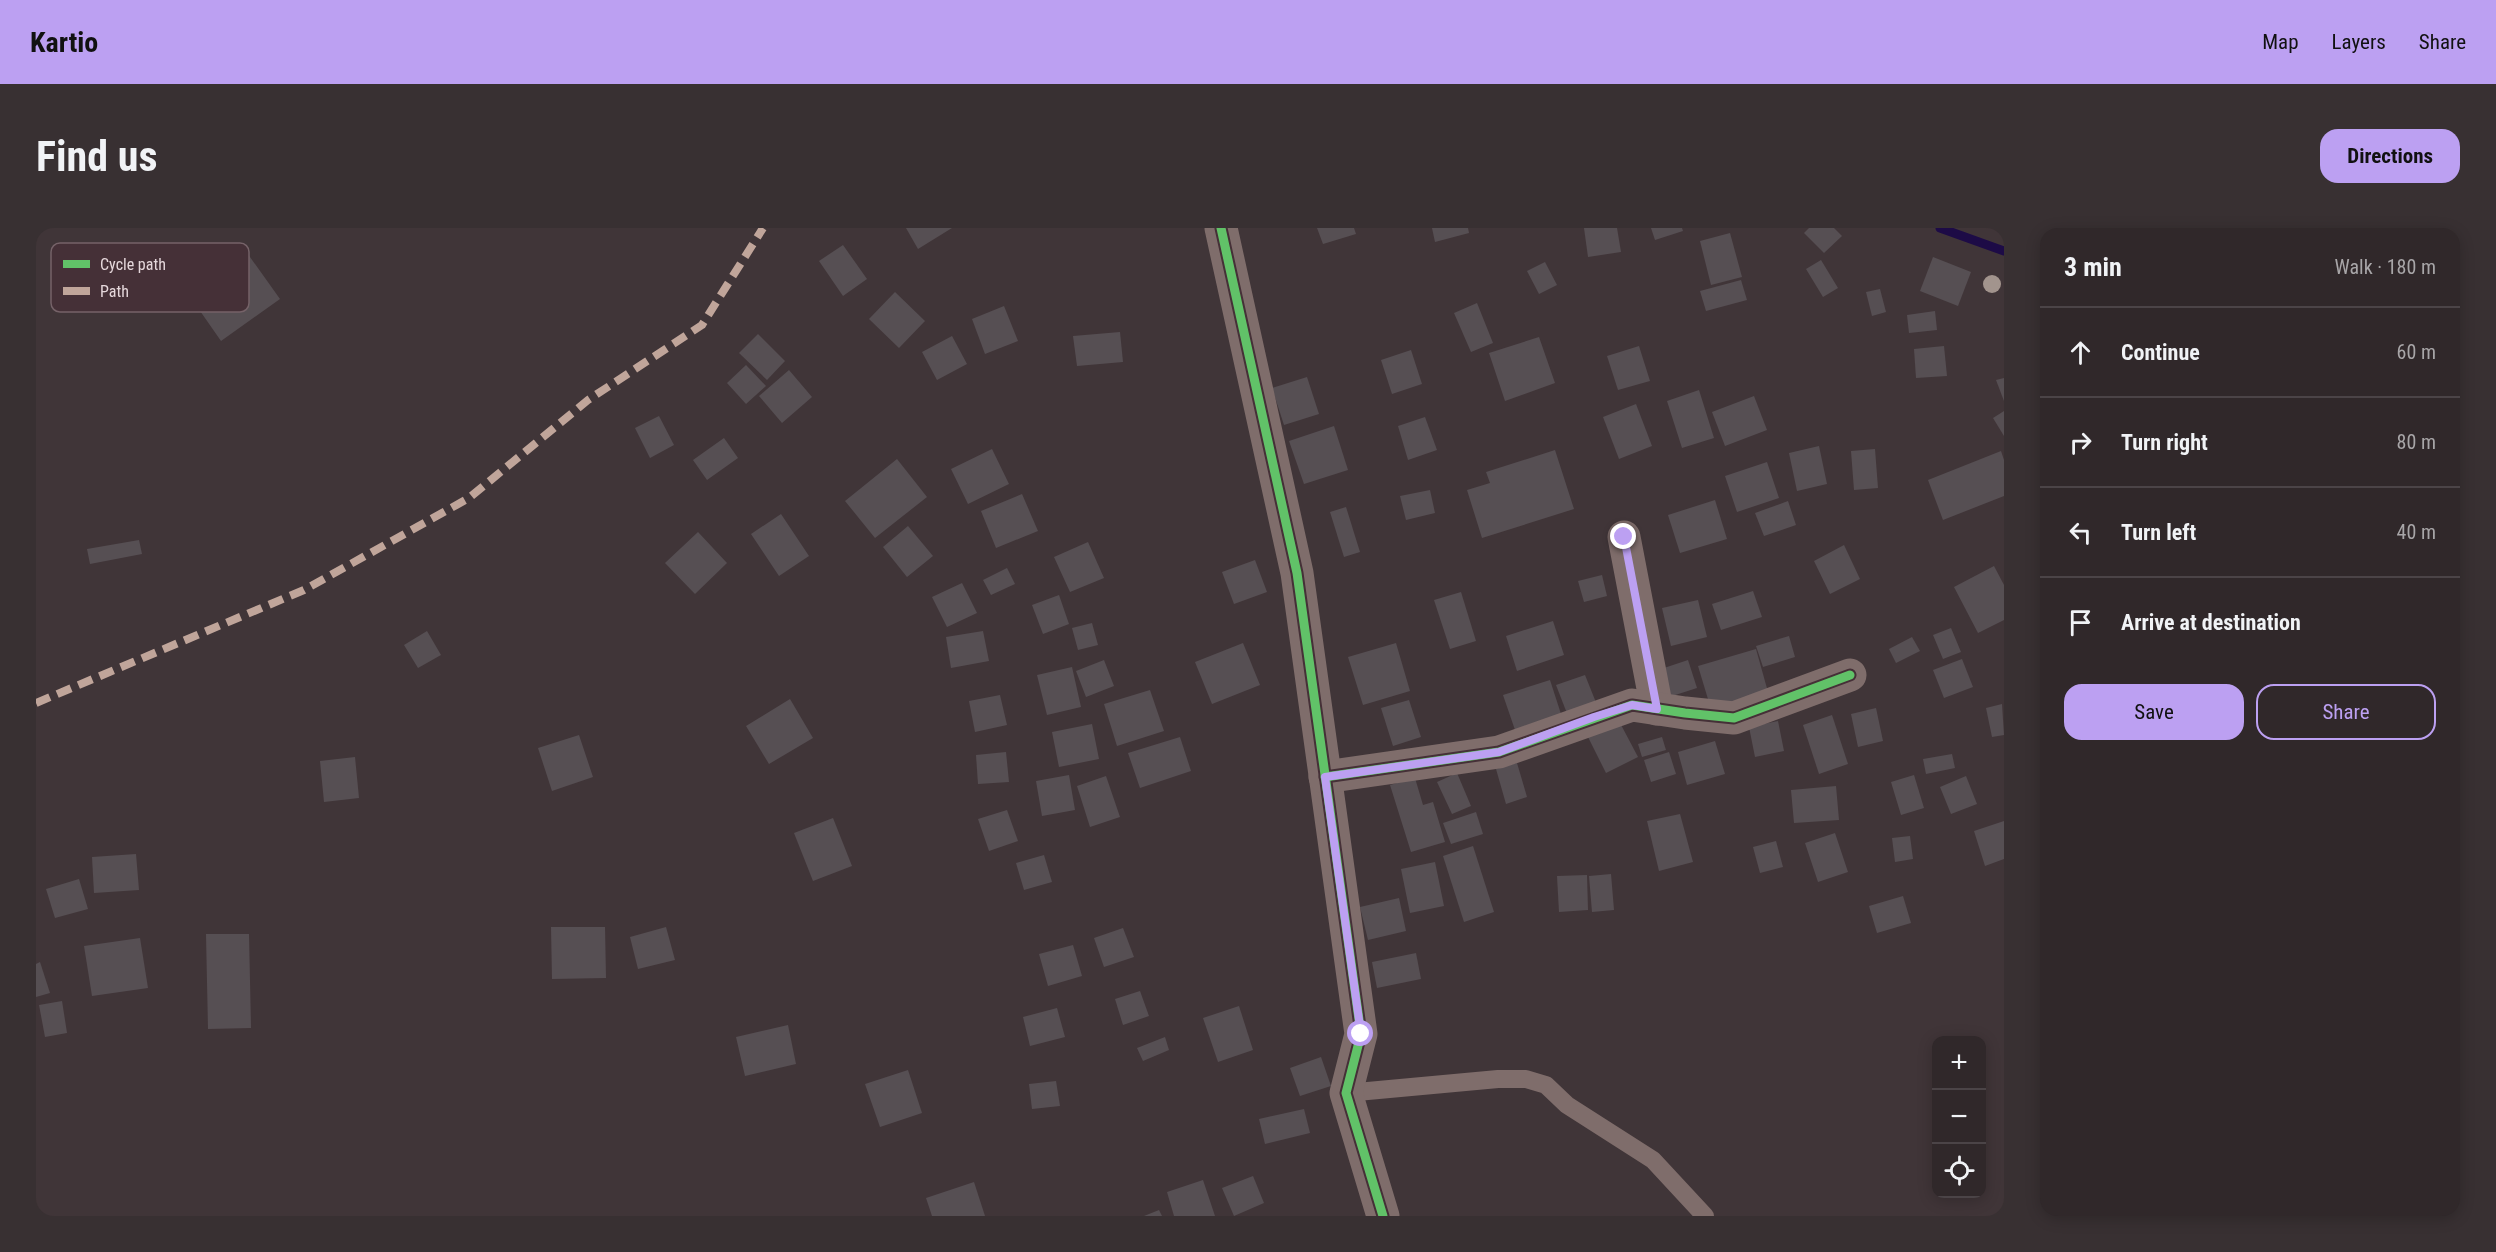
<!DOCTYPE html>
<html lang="en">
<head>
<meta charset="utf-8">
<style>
	body { margin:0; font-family:"Roboto Condensed",sans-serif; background:#383032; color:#f1f3f6 }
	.controls { position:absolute; right:18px; bottom:18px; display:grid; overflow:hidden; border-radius:12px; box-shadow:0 3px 15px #0003 }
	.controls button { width:54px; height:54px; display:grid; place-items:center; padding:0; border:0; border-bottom:2px solid #4b4447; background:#30282a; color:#f1f3f6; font:30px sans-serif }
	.stop { position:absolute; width:18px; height:18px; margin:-14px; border:4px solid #bca0f2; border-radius:50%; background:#fff }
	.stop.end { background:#bca0f2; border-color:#fff; box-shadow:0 2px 6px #0008 }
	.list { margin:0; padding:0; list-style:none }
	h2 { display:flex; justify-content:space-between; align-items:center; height:78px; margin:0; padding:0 24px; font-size:26px }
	h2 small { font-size:20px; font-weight:400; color:#a8a6a8 }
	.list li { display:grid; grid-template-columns:39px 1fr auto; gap:18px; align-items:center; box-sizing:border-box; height:90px; padding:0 24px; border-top:2px solid #4b4447 }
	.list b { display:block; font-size:22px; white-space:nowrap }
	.list em { font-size:20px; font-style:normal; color:#a8a6a8 }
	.actions { display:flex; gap:12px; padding:18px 24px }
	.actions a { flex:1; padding:14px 0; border:2px solid #bca0f2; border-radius:18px; text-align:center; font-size:21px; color:#bca0f2 }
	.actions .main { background:#bca0f2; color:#111 }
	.icon { flex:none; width:33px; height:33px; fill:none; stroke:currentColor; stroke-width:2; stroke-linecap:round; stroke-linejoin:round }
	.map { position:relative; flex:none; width:1968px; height:988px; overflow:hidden; border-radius:18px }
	header { display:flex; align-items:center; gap:36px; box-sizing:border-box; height:84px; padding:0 30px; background:#bca0f2; color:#111 }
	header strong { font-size:28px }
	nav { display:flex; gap:33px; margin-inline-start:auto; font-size:21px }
	.intro { display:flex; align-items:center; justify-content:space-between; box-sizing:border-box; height:144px; padding:0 36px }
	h1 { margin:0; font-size:42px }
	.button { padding:15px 27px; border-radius:18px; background:#bca0f2; color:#111; font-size:21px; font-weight:700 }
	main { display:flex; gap:36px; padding:0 36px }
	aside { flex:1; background:#30282a; border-radius:18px; box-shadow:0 3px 15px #0003 }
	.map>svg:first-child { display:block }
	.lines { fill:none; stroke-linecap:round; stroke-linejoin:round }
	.stream { stroke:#1d0b46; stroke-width:9 }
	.building { fill:#564f53 }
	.lane { stroke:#7f6d6b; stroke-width:18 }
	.street { stroke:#7f6d6b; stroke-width:33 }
	.quiet { stroke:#c0a59a; stroke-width:8; stroke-dasharray:15 8; stroke-linecap:butt }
	.cycleway-casing { stroke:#453037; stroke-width:13 }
	.cycleway { stroke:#61c268; stroke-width:9 }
	.tree { fill:#a2948d }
	.route { stroke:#bca0f2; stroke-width:8 }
	.key { fill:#453037; stroke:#756268; stroke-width:1.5 }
	.key-label { font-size:16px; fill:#e5d7db }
</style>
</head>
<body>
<header>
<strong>Kartio</strong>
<nav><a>Map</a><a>Layers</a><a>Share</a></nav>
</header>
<div class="intro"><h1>Find us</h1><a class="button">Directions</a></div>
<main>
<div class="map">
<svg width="1968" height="988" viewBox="0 0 1968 988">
	<rect width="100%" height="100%" fill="#403538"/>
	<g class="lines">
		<path class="stream" d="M1904 0 1968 23"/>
	</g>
	<g class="building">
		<path d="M870 0H916L882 21Z"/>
		<path d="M1281 0H1318L1320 6 1287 16Z"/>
		<path d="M1396 0H1432L1433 5 1399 14Z"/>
		<path d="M1548 0H1581L1585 24 1552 29Z"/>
		<path d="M1615 0H1646L1647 3 1619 12Z"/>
		<path d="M1773 0H1798L1806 8 1788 25 1768 5Z"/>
		<path d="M1694 5 1706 49 1675 57 1664 13Z"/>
		<path d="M807 17 831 51 807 68 783 33Z"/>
		<path d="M209 22 244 71 185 113 162 80 198 55 186 39Z"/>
		<path d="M1897 29 1935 44 1922 78 1884 63Z"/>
		<path d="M1785 32 1802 60 1787 69 1770 41Z"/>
		<path d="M1509 34 1521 57 1503 66 1491 43Z"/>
		<path d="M1705 52 1711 72 1670 83 1664 63Z"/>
		<path d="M1844 61 1850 84 1836 88 1830 64Z"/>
		<path d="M859 64 889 93 863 120 833 91Z"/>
		<path d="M1441 75 1457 115 1435 124 1418 85Z"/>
		<path d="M968 78 982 113 949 126 936 91Z"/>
		<path d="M1899 83 1901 102 1873 105 1871 87Z"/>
		<path d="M1084 104 1087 134 1041 138 1037 108Z"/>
		<path d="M722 106 749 133 731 152 703 125Z"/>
		<path d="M916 108 931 136 901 152 886 124Z"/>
		<path d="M1503 109 1519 155 1469 173 1453 125Z"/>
		<path d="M1603 118 1614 153 1582 162 1571 128Z"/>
		<path d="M1908 118 1911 148 1880 150 1878 121Z"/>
		<path d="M1375 122 1386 156 1356 166 1345 132Z"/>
		<path d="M710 137 730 158 710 176 691 155Z"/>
		<path d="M753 142 776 169 746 195 723 168Z"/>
		<path d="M1271 149 1283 186 1248 197 1236 160Z"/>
		<path d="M1968 150V173L1960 152Z"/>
		<path d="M1663 162 1678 210 1646 220 1631 173Z"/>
		<path d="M1718 168 1731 202 1689 218 1676 184Z"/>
		<path d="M1600 176 1616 218 1583 231 1567 189Z"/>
		<path d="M1968 183V208L1957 190Z"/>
		<path d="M623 188 638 217 614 230 599 200Z"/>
		<path d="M1389 189 1401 222 1372 232 1362 198Z"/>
		<path d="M1298 198 1312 242 1268 256 1253 213Z"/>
		<path d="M688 210 702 230 671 252 657 232Z"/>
		<path d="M1783 218 1791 256 1761 263 1753 225Z"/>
		<path d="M956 221 973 256 932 276 915 241Z"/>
		<path d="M1839 221 1842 260 1818 262 1815 223Z"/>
		<path d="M1519 222 1538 281 1446 310 1431 262 1454 255 1450 244Z"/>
		<path d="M1965 223 1968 232V268L1907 292 1892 252Z"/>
		<path d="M861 231 891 269 839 310 809 273Z"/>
		<path d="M1731 234 1743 270 1701 284 1689 248Z"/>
		<path d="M1394 262 1399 285 1370 292 1364 268Z"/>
		<path d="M986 266 1002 303 960 320 945 283Z"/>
		<path d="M1679 272 1691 311 1644 325 1632 287Z"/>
		<path d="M1752 273 1760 297 1728 308 1719 285Z"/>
		<path d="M1310 279 1324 324 1308 329 1294 284Z"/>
		<path d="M745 286 773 328 743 348 715 306Z"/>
		<path d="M872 298 897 328 871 349 847 319Z"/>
		<path d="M662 304 691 335 659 366 629 335Z"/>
		<path d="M103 312 106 326 54 336 51 321Z"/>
		<path d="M1052 314 1068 350 1034 364 1018 329Z"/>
		<path d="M1808 317 1824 351 1794 366 1778 333Z"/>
		<path d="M1219 332 1231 364 1198 376 1186 344Z"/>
		<path d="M1958 338 1968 357V392L1942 405 1918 359Z"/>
		<path d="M971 340 979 356 955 367 947 352Z"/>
		<path d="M1566 347 1571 368 1548 374 1542 353Z"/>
		<path d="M926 355 941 385 911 399 896 369Z"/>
		<path d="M1717 363 1726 389 1685 402 1676 376Z"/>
		<path d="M1425 364 1440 413 1414 421 1398 372Z"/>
		<path d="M1023 367 1033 396 1007 406 996 377Z"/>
		<path d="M1662 372 1671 409 1635 418 1626 380Z"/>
		<path d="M1517 393 1528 427 1481 443 1470 408Z"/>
		<path d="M1056 395 1062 417 1042 422 1036 400Z"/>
		<path d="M1915 400 1925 424 1907 431 1897 407Z"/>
		<path d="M391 403 405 427 382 440 368 417Z"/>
		<path d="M947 403 953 433 915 440 910 409Z"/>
		<path d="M1753 408 1759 429 1727 439 1720 418Z"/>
		<path d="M1876 409 1884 423 1860 435 1853 421Z"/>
		<path d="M1207 415 1224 457 1176 476 1159 434Z"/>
		<path d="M1360 415 1374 463 1327 477 1312 429Z"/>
		<path d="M1720 421 1732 464 1675 481 1662 438Z"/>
		<path d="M1926 431 1937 459 1908 470 1897 442Z"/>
		<path d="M1068 432 1078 458 1050 469 1040 443Z"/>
		<path d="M1652 432 1661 460 1630 470 1622 442Z"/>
		<path d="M1036 439 1045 479 1011 487 1001 447Z"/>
		<path d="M1549 447 1561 477 1532 488 1520 457Z"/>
		<path d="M1514 452 1525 486 1479 502 1467 467Z"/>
		<path d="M1114 462 1128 503 1081 518 1068 476Z"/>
		<path d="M964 467 971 497 939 504 933 473Z"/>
		<path d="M754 471 777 510 733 536 710 498Z"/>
		<path d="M1373 472 1385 509 1357 518 1345 480Z"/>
		<path d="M1966 476 1968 507 1956 509 1950 480Z"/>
		<path d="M1840 480 1847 513 1822 519 1815 486Z"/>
		<path d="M1796 487 1812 536 1783 546 1767 497Z"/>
		<path d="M1583 493 1602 529 1570 545 1552 509Z"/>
		<path d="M1742 493 1748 523 1719 529 1713 499Z"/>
		<path d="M1056 496 1063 531 1023 539 1016 504Z"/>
		<path d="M543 507 557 549 516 563 502 520Z"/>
		<path d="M1144 509 1155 543 1104 560 1092 525Z"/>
		<path d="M1626 509 1630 522 1606 529 1602 516Z"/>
		<path d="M1679 513 1689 546 1651 557 1642 524Z"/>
		<path d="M970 524 973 554 942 556 940 527Z"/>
		<path d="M1633 524 1640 546 1615 554 1608 532Z"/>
		<path d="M1916 526 1919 540 1890 546 1887 531Z"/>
		<path d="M319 529 323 570 288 574 284 533Z"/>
		<path d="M1481 535 1491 569 1470 576 1460 541Z"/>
		<path d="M1421 545 1435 578 1416 586 1401 554Z"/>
		<path d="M1033 547 1039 582 1006 588 1000 553Z"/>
		<path d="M1878 547 1888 580 1865 587 1855 554Z"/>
		<path d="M1070 548 1084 589 1054 599 1041 558Z"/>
		<path d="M1930 548 1941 576 1915 586 1904 559Z"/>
		<path d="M1379 550 1387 577 1397 574 1409 614 1375 624 1354 557Z"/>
		<path d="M1800 558 1803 592 1758 595 1755 562Z"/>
		<path d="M971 582 982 613 953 623 942 591Z"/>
		<path d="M1440 584 1447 606 1415 616 1407 595Z"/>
		<path d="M1644 586 1657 634 1623 643 1611 593Z"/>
		<path d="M797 590 816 638 777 653 758 605Z"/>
		<path d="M1968 593V631L1949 638 1938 603Z"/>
		<path d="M1799 605 1812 644 1782 654 1769 615Z"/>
		<path d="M1874 608 1877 631 1859 634 1856 610Z"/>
		<path d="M1740 613 1747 639 1724 645 1717 619Z"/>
		<path d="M1437 618 1458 684 1428 694 1407 628Z"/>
		<path d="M100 626 103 662 58 665 56 629Z"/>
		<path d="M1008 627 1016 654 988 662 980 635Z"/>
		<path d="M1399 634 1408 678 1374 685 1365 641Z"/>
		<path d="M1575 646 1578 682 1556 684 1553 648Z"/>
		<path d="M1551 647 1552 682 1523 684 1521 648Z"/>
		<path d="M43 651 52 681 19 690 10 661Z"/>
		<path d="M1867 668 1875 695 1841 705 1833 678Z"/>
		<path d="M1363 670 1370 703 1332 712 1324 679Z"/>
		<path d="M515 699H569L570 750 516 751Z"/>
		<path d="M630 699 639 732 602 741 594 709Z"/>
		<path d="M1087 700 1098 729 1068 739 1058 710Z"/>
		<path d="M170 706H213L215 800 172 801Z"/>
		<path d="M104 710 112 760 56 768 48 718Z"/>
		<path d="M1037 717 1046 748 1012 758 1003 726Z"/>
		<path d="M1380 725 1385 751 1341 760 1336 734Z"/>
		<path d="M4 734 14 765 0 769V736Z"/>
		<path d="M1104 763 1113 788 1087 797 1079 771Z"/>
		<path d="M26 773 31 805 9 809 3 777Z"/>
		<path d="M1203 778 1217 822 1182 834 1167 790Z"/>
		<path d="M1021 780 1029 809 994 818 987 789Z"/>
		<path d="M752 797 760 836 709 848 700 809Z"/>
		<path d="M1129 809 1133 822 1107 833 1101 820Z"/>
		<path d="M1285 829 1295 858 1264 868 1254 840Z"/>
		<path d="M872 842 886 885 844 899 829 856Z"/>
		<path d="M1020 853 1024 878 996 881 993 856Z"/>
		<path d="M1268 881 1274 905 1229 916 1223 891Z"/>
		<path d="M1217 948 1228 975 1198 988 1186 960Z"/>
		<path d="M1167 952 1179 988H1138L1131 964Z"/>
		<path d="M938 954 949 988H896L890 970Z"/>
		<path d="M1123 982 1126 988H1108Z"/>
	</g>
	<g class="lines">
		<path class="lane" d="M1310 865 1462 851H1490L1510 857 1531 877 1617 932 1669 988"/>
		<g class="street">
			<path d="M1185 0 1261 345 1325 806 1310 865 1347 988"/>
			<path d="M1588 309 1621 481"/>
			<path d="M1289 549 1463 524 1596 477 1649 485 1698 490 1814 447"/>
		</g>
		<path class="quiet" d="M0 475 268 362 433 270 552 172 666 97 727 0"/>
		<g class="cycleway-casing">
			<g id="cycleway">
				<path d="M1185 0 1261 345 1325 806 1310 865 1347 988"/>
				<path d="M1289 549 1463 524 1596 477 1649 485 1698 490 1814 447"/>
			</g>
		</g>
		<use href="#cycleway" class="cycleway"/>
	</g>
	<circle class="tree" cx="1956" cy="56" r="9"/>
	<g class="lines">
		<path class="route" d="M1325 806 1289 549 1463 524 1558 489 1596 477 1621 481 1588 309"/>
	</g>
	<rect x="15" y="15" width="198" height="69" rx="9" class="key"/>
	<rect x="27" y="32" width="27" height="8" fill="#61c268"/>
	<rect x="27" y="59" width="27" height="8" fill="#c0a59a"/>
	<g class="key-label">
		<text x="64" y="42">Cycle path</text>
		<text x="64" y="69">Path</text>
	</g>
</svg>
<div class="controls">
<button>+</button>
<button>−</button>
<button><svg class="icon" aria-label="locate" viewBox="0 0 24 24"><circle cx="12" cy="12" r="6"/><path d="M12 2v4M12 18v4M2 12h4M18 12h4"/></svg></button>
</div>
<div class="stop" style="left:1325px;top:806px"></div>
<div class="stop end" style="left:1588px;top:309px"></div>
</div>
<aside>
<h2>3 min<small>Walk · 180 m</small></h2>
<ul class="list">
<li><svg class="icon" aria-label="ahead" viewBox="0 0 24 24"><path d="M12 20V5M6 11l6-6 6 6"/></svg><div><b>Continue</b></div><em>60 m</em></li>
<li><svg class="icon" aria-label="right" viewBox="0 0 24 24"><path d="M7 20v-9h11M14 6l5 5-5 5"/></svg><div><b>Turn right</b></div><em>80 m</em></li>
<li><svg class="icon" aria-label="left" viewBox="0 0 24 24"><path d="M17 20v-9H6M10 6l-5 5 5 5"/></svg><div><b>Turn left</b></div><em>40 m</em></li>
<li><svg class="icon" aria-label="arrive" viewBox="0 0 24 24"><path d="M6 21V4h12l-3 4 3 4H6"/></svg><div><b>Arrive at destination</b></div></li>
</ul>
<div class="actions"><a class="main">Save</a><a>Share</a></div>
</aside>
</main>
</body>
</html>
